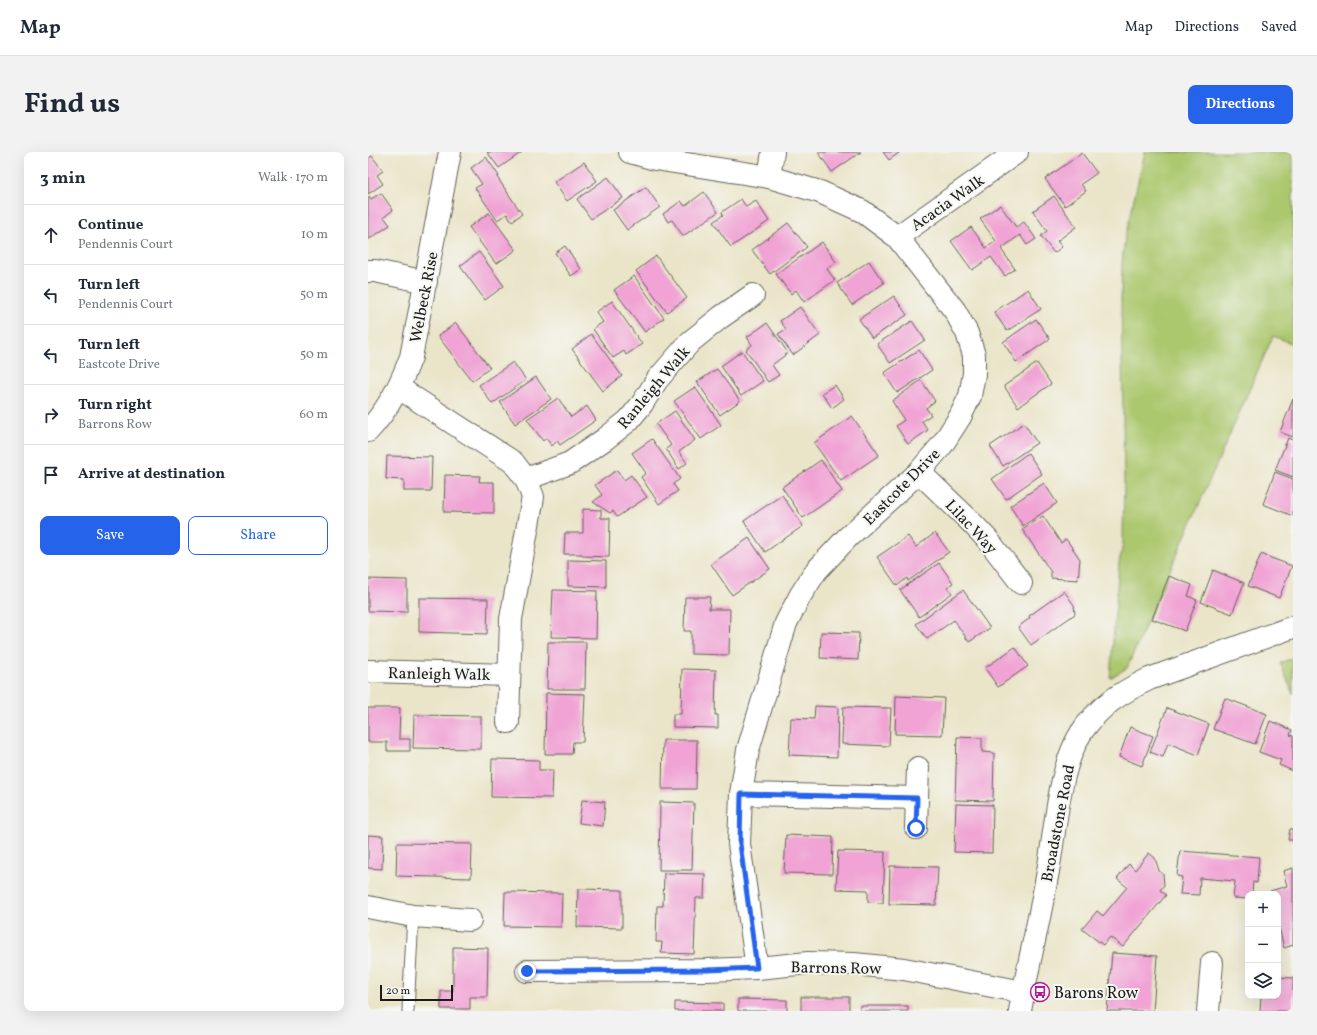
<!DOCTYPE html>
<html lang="en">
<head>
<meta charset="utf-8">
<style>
	body { margin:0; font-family:Vollkorn,serif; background:#f2f2f3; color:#1f2937 }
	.controls { position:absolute; right:12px; bottom:12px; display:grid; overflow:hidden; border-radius:8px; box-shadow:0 4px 16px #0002 }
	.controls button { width:36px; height:36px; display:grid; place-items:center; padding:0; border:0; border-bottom:1px solid #e0e1e3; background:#fff; color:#1f2937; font:20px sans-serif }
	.scale { position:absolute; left:12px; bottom:10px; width:73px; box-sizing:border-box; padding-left:4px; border:2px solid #1c1c1c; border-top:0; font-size:11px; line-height:14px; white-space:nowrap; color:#1c1c1c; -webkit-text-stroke:3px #f6f6f2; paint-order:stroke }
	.stop { position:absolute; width:12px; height:12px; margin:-9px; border:3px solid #2563eb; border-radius:50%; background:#fff }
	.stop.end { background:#2563eb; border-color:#fff; box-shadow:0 1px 4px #0008 }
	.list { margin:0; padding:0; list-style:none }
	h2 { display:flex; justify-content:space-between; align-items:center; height:52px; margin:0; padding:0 16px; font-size:17px }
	h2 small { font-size:13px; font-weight:400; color:#747a83 }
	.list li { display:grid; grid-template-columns:26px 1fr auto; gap:12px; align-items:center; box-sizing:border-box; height:60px; padding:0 16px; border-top:1px solid #e0e1e3 }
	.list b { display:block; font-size:15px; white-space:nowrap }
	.list p { margin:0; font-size:13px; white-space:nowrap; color:#747a83 }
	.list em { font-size:13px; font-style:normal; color:#747a83 }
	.actions { display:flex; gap:8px; padding:12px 16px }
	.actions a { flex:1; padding:9px 0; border:1px solid #2563eb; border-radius:8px; text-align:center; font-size:14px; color:#2563eb }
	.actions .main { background:#2563eb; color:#fff }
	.icon { flex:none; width:22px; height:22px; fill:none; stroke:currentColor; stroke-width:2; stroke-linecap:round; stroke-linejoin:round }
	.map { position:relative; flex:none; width:925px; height:859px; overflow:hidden; border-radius:8px }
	header { display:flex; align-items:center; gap:24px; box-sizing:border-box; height:56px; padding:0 20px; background:#fff; border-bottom:1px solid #e0e1e3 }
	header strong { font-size:19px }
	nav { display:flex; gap:22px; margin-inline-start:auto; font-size:14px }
	.intro { display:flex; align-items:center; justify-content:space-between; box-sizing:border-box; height:96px; padding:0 24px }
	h1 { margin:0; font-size:28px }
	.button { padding:10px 18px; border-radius:8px; background:#2563eb; color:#fff; font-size:14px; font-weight:700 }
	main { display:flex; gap:24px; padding:0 24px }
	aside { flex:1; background:#fff; border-radius:8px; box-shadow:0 4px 16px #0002 }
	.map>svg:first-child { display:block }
	.green { fill:#acc86e; stroke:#647245 }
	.building { fill:#f0a3d4 }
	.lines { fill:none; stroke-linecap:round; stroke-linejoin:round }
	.service-casing { stroke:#646259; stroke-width:13 }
	.minor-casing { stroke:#646259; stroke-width:24 }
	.service { stroke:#fff; stroke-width:11 }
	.minor { stroke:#fff; stroke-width:22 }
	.route { stroke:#2563eb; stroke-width:5 }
	.labels { text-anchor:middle; stroke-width:4; stroke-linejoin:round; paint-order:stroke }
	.street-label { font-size:16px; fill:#1c1c1c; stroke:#f6f6f2 }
	.poi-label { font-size:16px; fill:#1c1c1c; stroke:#f6f6f2; text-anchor:start }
</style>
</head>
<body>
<header>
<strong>Map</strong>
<nav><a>Map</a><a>Directions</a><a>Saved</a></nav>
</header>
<div class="intro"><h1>Find us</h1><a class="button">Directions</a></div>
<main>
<aside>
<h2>3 min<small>Walk · 170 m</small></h2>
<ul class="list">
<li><svg class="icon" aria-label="ahead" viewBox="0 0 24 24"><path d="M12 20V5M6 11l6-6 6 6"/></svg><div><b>Continue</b><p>Pendennis Court</p></div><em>10 m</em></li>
<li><svg class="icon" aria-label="left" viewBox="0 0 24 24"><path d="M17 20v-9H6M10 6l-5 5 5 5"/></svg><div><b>Turn left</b><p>Pendennis Court</p></div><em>50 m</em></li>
<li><svg class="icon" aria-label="left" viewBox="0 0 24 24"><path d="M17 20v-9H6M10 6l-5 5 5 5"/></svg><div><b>Turn left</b><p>Eastcote Drive</p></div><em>50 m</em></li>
<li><svg class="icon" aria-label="right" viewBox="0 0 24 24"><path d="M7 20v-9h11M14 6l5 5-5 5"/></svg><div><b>Turn right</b><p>Barrons Row</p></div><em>60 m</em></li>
<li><svg class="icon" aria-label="arrive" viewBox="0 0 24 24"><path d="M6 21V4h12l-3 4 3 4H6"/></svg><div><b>Arrive at destination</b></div></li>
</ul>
<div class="actions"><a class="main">Save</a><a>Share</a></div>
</aside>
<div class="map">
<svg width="925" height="859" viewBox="0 0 925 859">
	<rect width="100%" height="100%" fill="#f6f6f2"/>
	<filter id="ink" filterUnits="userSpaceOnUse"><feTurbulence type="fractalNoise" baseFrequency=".025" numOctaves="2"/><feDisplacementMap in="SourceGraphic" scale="8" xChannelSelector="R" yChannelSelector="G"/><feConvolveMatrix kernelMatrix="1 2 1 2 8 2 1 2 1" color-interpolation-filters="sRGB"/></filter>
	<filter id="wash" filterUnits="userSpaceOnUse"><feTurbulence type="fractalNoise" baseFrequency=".012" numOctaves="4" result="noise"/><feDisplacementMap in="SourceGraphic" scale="16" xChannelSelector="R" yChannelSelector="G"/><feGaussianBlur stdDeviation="0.9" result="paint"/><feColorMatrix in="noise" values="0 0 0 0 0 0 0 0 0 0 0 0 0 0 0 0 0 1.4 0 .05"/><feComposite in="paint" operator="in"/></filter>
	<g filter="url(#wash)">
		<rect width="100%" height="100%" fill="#eae5c9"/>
		<g class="green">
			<path d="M777 0H925V192L905 184 759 516 742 526 751 411 755 392 756 327 753 144 754 111 757 85Z"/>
			<path d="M925 506V542L912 511Z"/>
		</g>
		<g id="blocks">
			<g class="building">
				<path d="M119 0H154L131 16Z"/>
				<path d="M450 0H493L464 20Z"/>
				<path d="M515 0H532L521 8Z"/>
				<path d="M714 1 729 21 713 32 718 39 697 54 677 27Z"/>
				<path d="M4 4 15 19 9 23 15 32 0 42V6Z"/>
				<path d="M118 5 131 24 129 25 154 62 144 69 139 62 129 68 107 36 114 32 103 16Z"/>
				<path d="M216 10 229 29 199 49 186 30Z"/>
				<path d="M240 25 255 46 223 67 209 47Z"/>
				<path d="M278 35 292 55 259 78 245 58Z"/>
				<path d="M336 40 350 60 315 84 304 68 300 70 295 62 313 49 317 54Z"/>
				<path d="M13 41 25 58 16 65 22 73 0 88V45L1 44 3 47Z"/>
				<path d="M686 44 708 75 689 89 694 95 686 101 673 84 679 79 665 59Z"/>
				<path d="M373 47 378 55 388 49 401 69 363 95 345 70 355 63 354 60Z"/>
				<path d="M632 53 648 75 656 70 668 87 659 93 652 83 633 97 647 117 637 124 623 105 604 118 583 89 603 75 618 96 628 89 612 67Z"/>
				<path d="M121 61 148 98 128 112 101 75Z"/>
				<path d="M420 71 439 95 402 122 384 98Z"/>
				<path d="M454 90 468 110 459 117 467 128 436 150 428 138 423 142 408 122Z"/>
				<path d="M197 94 213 117 203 124 187 101Z"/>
				<path d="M111 100 136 134 117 148 92 114Z"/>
				<path d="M288 104 319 146 299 160 268 119Z"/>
				<path d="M501 109 516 131 484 153 469 131Z"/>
				<path d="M266 124 296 166 277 180 246 138Z"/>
				<path d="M660 137 673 157 639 179 626 160Z"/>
				<path d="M526 144 539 163 504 186 491 167Z"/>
				<path d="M244 149 274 192 258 203 256 199 245 206 225 177 235 170 228 160Z"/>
				<path d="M432 155 452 183 425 203 410 182 418 177 412 169Z"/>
				<path d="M668 167 682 187 648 210 635 190Z"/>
				<path d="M544 169 557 188 522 211 509 192Z"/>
				<path d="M88 171 122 216 104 229 70 184Z"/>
				<path d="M399 171 420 201 404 213 411 223 400 230 378 198 384 193 379 185Z"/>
				<path d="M223 182 254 224 235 239 204 197Z"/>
				<path d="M551 198 564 218 529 241 516 221Z"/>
				<path d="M374 199 395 229 373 244 353 214Z"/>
				<path d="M145 210 158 228 124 252 111 233Z"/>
				<path d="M669 211 683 232 650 255 636 234Z"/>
				<path d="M349 217 372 249 352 263 329 230Z"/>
				<path d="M168 225 183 247 147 272 132 250Z"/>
				<path d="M553 228 567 249 558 256 563 263 554 269 560 278 540 292 528 274 536 268 524 249Z"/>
				<path d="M467 233 476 247 464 256 454 241Z"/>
				<path d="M327 235 353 273 333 287 306 249Z"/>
				<path d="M190 246 203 265 219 254 228 268 192 293 189 289 184 294 178 286 175 289 159 267Z"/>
				<path d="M925 247V285L912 280Z"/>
				<path d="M307 259 327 288 311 300 319 311 311 317 298 297 303 293 288 272Z"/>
				<path d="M484 264 511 303 473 329 446 291Z"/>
				<path d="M656 271 669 291 635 314 622 294Z"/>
				<path d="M920 286 925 288V325L907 318Z"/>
				<path d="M284 287 312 327 305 332 310 339 291 352 273 325 278 321 264 301Z"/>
				<path d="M660 301 674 322 638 347 624 327Z"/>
				<path d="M19 304 64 305 63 339H36V328L18 327Z"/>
				<path d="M453 308 474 339 435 366 414 335Z"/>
				<path d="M249 318 256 328 263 323 279 345 249 365 245 359 242 361 225 350 234 343 227 333Z"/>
				<path d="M907 320 925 327V364L895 352Z"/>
				<path d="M77 323 112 324 111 330H126V361L76 360Z"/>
				<path d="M676 331 689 351 655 374 642 354Z"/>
				<path d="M414 343 435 374 397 400 376 369Z"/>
				<path d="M215 357 233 358V366H242L241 405 214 404V402H196L197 381H215Z"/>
				<path d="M675 364 693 391 698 387 712 407 710 428 683 426V420L654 377Z"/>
				<path d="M567 381 581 400 540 429 539 426 529 434 509 405 540 384 548 395Z"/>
				<path d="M381 386 402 417 364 443 343 412Z"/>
				<path d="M893 402 924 414 911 446 880 434Z"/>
				<path d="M200 408 238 409V435L200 434Z"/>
				<path d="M571 411 585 431 579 435 584 441 551 465 532 438Z"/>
				<path d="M845 418 876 431 864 462 833 450Z"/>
				<path d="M801 424 824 433 820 444 829 448 817 479 784 467Z"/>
				<path d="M0 427 39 428V460L0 459Z"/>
				<path d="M185 438 229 439 228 486 183 485Z"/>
				<path d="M595 438 622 476 601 490 586 468 559 487 548 472Z"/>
				<path d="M696 439 706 453 707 462 663 493 650 475 662 466 661 464Z"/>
				<path d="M317 445H342L341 457H362L361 503 323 502V479H316Z"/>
				<path d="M51 446 120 447 119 482 51 480Z"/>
				<path d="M453 480 491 481 490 508 452 506Z"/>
				<path d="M180 490H218L217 537H179Z"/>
				<path d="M647 495 660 514 630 535 617 516Z"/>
				<path d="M314 517 348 518 347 563H350V576L305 575V562H313Z"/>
				<path d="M178 541 217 542 215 590H205L204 602H177Z"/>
				<path d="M528 544 576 546 574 583 527 582Z"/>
				<path d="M857 546 899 562 887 592 845 577Z"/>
				<path d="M447 554 470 555 469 605 421 603 423 566 446 567Z"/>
				<path d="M475 555 523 556 521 594 474 592Z"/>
				<path d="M0 556H32L31 587H42V599H19V590H0Z"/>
				<path d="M799 556 841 572 830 603 800 591 795 605 782 600Z"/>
				<path d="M46 563 113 564V597L45 596Z"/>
				<path d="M902 569 924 578 922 583 925 584V619L911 613 913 608 891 600Z"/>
				<path d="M762 575 785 584 774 614 751 605Z"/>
				<path d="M589 585 614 586V600L626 601 625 649 587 648Z"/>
				<path d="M295 588H329L328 637H294Z"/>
				<path d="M124 607 171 608V618H185L184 646 123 645Z"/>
				<path d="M214 648 237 650 235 674 211 671Z"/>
				<path d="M292 650 326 651 324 718H291Z"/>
				<path d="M588 652 625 653 624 701 586 700Z"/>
				<path d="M922 677H925V688H920Z"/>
				<path d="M0 683 15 684 14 717 0 716Z"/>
				<path d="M418 683 465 685 464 722 416 721Z"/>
				<path d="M29 691 104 692 103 726 28 724Z"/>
				<path d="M470 699 517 700 515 751 500 750V738L468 737Z"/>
				<path d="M812 699 891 705 889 731 885 730 884 742H880V747L865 746 867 729 832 726 831 743 812 742 814 725 809 724Z"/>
				<path d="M781 701 787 706 791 719 795 722 796 733 792 738 798 743 755 795 742 785 735 793 714 777 729 759 735 764 759 735 749 727 761 712 767 718Z"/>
				<path d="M522 714 570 715 568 753 521 752Z"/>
				<path d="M925 716V793L916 796 910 771V742H903L902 739 919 734 915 719Z"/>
				<path d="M296 721 337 722 336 746H328L326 802 293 801 294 790H288L289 754H295Z"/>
				<path d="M210 737 254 738V776L209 775Z"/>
				<path d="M137 740 194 741 193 775 136 774Z"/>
				<path d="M85 795 120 796 119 845H102V857H73V839H85Z"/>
				<path d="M744 801 789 804 785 859H739Z"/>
				<path d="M910 825 925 826V859H892L893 844H910Z"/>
				<rect x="433" y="845" width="48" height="14"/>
				<path d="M370 847 419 848V859H370Z"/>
				<path d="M307 850 355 851V859H307Z"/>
				<rect x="492" y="854" width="48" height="5"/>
			</g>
		</g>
	</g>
	<g filter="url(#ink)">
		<use href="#blocks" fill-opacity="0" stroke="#646259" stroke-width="1"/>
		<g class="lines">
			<g class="service-casing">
				<path id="service" d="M40 859 45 764"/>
			</g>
			<g class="minor-casing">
				<g id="minor">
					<path d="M262 0 287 7 401 25 452 40 494 59 529 85 587 159 599 181 606 203V222L602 244 592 265 574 293 551 320 479 386 448 419 432 444 418 471 380 598 373 642 371 692 389 816"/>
					<path d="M401 25 405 0"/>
					<path d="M529 85 649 0"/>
					<path d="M0 119H7L58 130"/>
					<path d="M31 236 145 310 158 327 165 345 143 467 140 570"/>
					<path d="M0 279C21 256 32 234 43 205L82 0"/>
					<path d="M551 320 603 370 620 388 653 431"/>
					<path d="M158 327 202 311 237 287 260 269 274 252 289 228 322 190 353 165 385 143"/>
					<path d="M0 519 141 523"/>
					<path d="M373 642 549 646"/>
					<path d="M548 676 550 616"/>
					<path d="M0 755 45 764 102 768"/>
					<path d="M159 819 339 818 389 816 440 811 486 812 536 817 655 840"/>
					<path d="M652 859C660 812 672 766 680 719 688 676 690 618 713 581 731 554 752 541 781 527L925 475"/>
					<path d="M840 859 844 811"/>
				</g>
			</g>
			<use href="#service" class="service"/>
			<use href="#minor" class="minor"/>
		</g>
	</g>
	<g class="lines" filter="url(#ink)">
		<path class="route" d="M159 819 339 818 389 816 372 692 373 642 549 646 548 676"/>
	</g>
	<defs>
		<g id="bus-ring" transform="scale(1)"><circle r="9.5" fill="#f6f6f2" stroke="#b5179e" stroke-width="1.5"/><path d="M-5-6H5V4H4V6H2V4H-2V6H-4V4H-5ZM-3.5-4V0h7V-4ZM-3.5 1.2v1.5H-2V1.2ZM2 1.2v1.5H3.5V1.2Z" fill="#b5179e"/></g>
	</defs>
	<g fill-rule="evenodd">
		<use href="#bus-ring" x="672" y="840"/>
	</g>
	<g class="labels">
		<g class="street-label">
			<text transform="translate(579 50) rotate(-35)" y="6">Acacia Walk</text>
			<text transform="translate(55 145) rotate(-79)" y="6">Welbeck Rise</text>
			<text transform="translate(285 235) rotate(-50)" y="6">Ranleigh Walk</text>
			<text transform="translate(533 334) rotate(-45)" y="6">Eastcote Drive</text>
			<text transform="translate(604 374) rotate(47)" y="6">Lilac Way</text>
			<text transform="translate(71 521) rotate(1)" y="6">Ranleigh Walk</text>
			<text transform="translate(689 671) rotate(-79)" y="6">Broadstone Road</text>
			<text transform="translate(468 815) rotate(1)" y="6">Barrons Row</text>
		</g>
		<g class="poi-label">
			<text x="686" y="846">Barons Row</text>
		</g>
	</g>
</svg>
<div class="controls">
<button>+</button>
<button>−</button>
<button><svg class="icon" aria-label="layers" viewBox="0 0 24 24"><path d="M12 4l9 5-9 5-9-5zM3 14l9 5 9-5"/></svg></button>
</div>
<div class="scale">20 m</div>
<div class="stop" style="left:548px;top:676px"></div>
<div class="stop end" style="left:159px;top:819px"></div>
</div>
</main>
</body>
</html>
